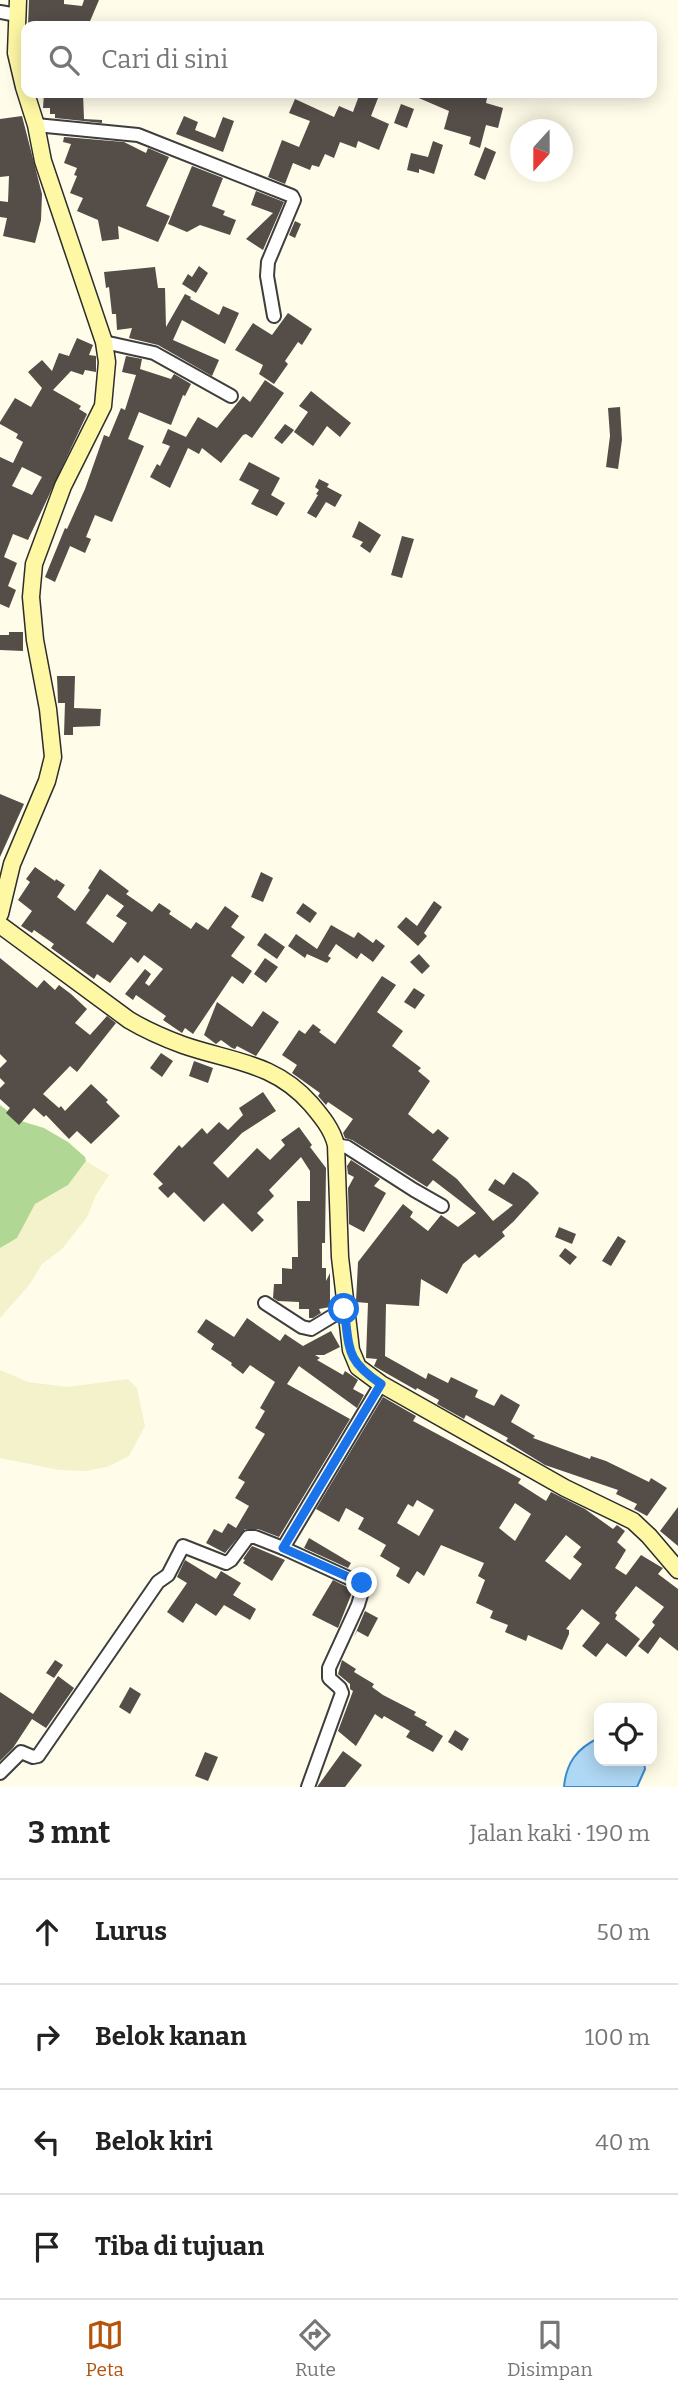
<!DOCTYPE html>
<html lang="id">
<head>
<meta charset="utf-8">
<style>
	body { margin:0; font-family:Bitter,serif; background:#f6f6f6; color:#222 }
	.controls { position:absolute; right:21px; bottom:21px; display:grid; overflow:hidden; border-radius:14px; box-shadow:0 4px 18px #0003 }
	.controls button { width:63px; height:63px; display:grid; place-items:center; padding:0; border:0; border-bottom:2px solid #e0e0e0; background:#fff; color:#222; font:35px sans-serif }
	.compass { position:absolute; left:510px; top:119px; width:63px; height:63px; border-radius:50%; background:#fff; box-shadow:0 4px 18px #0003; rotate:201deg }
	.stop { position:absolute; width:21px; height:21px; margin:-16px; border:5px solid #1a73e8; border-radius:50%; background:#fff }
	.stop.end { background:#1a73e8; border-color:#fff; box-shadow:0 2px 7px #0008 }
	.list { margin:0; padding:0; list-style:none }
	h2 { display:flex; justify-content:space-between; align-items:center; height:91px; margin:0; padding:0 28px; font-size:30px }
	h2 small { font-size:23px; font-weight:400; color:#767676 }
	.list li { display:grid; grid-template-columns:46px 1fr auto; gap:21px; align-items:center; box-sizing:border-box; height:105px; padding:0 28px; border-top:2px solid #e0e0e0 }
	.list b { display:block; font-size:26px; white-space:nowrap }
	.list em { font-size:23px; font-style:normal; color:#767676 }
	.icon { flex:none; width:38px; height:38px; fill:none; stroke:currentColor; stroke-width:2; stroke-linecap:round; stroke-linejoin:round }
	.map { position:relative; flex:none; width:678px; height:1787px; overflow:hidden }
	.search { position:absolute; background:#fff; box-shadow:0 4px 18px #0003; left:21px; right:21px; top:21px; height:77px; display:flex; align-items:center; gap:18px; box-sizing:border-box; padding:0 24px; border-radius:14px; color:#767676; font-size:26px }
	.sheet { height:511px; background:#fff }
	nav { display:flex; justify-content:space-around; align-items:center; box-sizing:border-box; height:98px; border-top:2px solid #e0e0e0; background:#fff; font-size:19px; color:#767676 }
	nav a { display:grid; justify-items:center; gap:4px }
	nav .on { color:#b45309 }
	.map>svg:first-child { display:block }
	.farmland { fill:#f4f2cb }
	.forest { fill:#b0d894 }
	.water { fill:#afd8f5; stroke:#378acc; stroke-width:2 }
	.building { fill:#544d48; fill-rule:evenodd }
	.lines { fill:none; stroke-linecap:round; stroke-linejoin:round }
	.street-casing { stroke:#3e3e3e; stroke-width:16 }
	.secondary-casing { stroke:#2d2d2d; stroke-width:19 }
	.street { stroke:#fff; stroke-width:12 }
	.secondary { stroke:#fef8a5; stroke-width:16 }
	.route { stroke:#1a73e8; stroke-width:9 }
</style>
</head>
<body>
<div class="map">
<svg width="678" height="1787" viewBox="0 0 678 1787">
	<rect width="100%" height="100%" fill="#fffce9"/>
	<g class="farmland">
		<path d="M86 1161 109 1175 96 1195 87 1217 62 1249 42 1264 30 1284 0 1318V1248L17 1238 35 1204 68 1185Z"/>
		<path d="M0 1370 28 1382 67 1387 128 1379 137 1388 145 1426 129 1456 107 1467 85 1471 59 1470 0 1458Z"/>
	</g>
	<path class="forest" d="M0 1105 21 1121 44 1128 68 1142 85 1157 86 1161 68 1185 35 1204 17 1238 0 1248Z"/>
	<path class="water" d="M599 1738V1761H644L645 1769 637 1787H564C566 1763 577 1748 599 1738Z"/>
	<g class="building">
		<path d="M29 0H64V4L82 6 84 0H99L88 26H74L62 22V26H28Z"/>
		<path d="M44 93H83L84 119 102 120V123L55 118V114H50V108H43Z"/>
		<path d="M360 93H380L371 116 389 124 379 150 358 141 356 148 340 142 334 158 325 154 319 167 312 165 310 170 293 163 285 184 268 177 282 140 299 147 310 121 289 113 295 99 334 117 339 106 353 112Z"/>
		<path d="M407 93H488L486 103 503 108 498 128 486 125 480 148 469 144 471 137 444 129 449 111Z"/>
		<path d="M401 104 414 109 407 128 394 123Z"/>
		<path d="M22 116 42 194 41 220 35 243 3 236 7 218 0 217V201L8 202 9 176 0 177V119Z"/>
		<path d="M184 116 198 122 195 130 215 138 223 117 234 121 223 152 176 134Z"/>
		<path d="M64 137 124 142 146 153 148 148 169 157 146 206 170 216 158 242 118 226 119 239 102 241 98 220 77 211 83 198 70 193 77 176 74 175 77 168 64 163 71 144 63 142Z"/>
		<path d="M433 141 443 145 434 174 419 169V173L407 170 411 153 428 157Z"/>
		<path d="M485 147 496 152 485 180 474 175Z"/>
		<path d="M192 166 223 178 212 206 225 211 223 215 236 220 230 235 200 225 187 232 168 224Z"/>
		<path d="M256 191 284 202 263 250 246 239 273 213 251 205Z"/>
		<path d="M295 221 301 224 295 238 289 235Z"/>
		<path d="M199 266 208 273 196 293 182 284 188 274 192 277Z"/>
		<path d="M155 267 158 288H165L166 327 185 294 191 297 190 299 219 315 223 306 239 313 225 344 182 320 173 340 219 360 212 376 158 345 129 338 132 328 117 330 116 314H112L109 287 106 288 104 272Z"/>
		<path d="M288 313 312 329 302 345 298 342 285 361 288 364 274 384 259 374 263 365 235 350 253 323 272 335Z"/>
		<path d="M77 338 93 345 89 355 96 356V372L85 370 83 375 71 371 53 390 81 406 79 409 87 414 28 540 13 534 4 557 17 563 8 586 16 590 9 608 0 604V457L13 463 23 442 16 438 18 434 0 424V422L15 398 31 407 42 388 28 372 42 360 52 371 59 353 69 356ZM22 467 42 477 32 495 12 486Z"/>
		<path d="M126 356 142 359 140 369 171 379 174 374 191 384 185 396 183 395 171 425 139 412 128 439 144 446 112 522 95 515 86 537 91 539 85 553 70 546 55 582 45 577 65 528 67 529 85 489 104 435 109 437 121 408 125 410 136 375 122 372Z"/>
		<path d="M265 380 284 393 252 438 246 434 243 435 221 463 202 448 199 454 188 448 170 488 150 477 157 464 160 466 170 446 162 443 168 429 186 437 198 417 217 428 243 396 250 402Z"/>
		<path d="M311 391 351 423 340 437 327 426 313 446 294 432 308 412 299 406Z"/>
		<path d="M620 407 622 440 618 469 606 467 610 436 608 408Z"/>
		<path d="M285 424 294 430 282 444 274 438Z"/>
		<path d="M249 462 280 478 271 495 285 503 277 516 251 504 259 490 239 480Z"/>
		<path d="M319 479 329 484 327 487 342 495 335 507 326 502 316 518 307 513 318 495 316 494 319 490 315 487Z"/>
		<path d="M359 521 381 535 370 553 360 546 363 542 352 537Z"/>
		<path d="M402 536 414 539 402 578 391 575Z"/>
		<path d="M9 632H23V651L0 650V635H9Z"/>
		<path d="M57 676H75L74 708 101 709 100 726 73 727V735H64L65 703H58Z"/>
		<path d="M0 794 24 804 0 857Z"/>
		<path d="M35 867 55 881 56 879 65 885 57 897 75 911 90 890 88 888 100 869 129 891 126 894 152 912 159 903 171 911 169 914 191 929 196 922 208 930 225 906 239 916 231 927 245 937 231 956 252 971 243 984 232 976 193 1034 185 1028 182 1033 163 1020 166 1016 136 995 133 1000 125 994 145 969 151 974 145 983 149 986 163 969 144 955 138 963 131 957 110 983 97 974 94 979 51 948 54 944 34 930 32 933 21 926 32 911 18 900 30 882 26 879ZM107 894 124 906 116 916 127 923 113 943 86 923Z"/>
		<path d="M261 872 273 878 263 902 251 897Z"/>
		<path d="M434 901 442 907 424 933 427 936 418 946 397 927 406 917 417 926Z"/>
		<path d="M303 903 317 913 310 923 296 913Z"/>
		<path d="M331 925 354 938 358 932 373 943 376 939 385 946 373 962 361 953 357 959 336 944 328 956 331 958 327 963 307 954 305 958 288 946 296 934 317 949Z"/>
		<path d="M265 933 285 947 277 959 257 945Z"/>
		<path d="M419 954 430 966 422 974 410 962Z"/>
		<path d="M0 958 37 988 44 980 55 990 59 985 71 994 87 1009 75 1023 90 1035 107 1016 116 1023 77 1072 70 1066 43 1094 59 1108 61 1106 65 1111 91 1084 108 1100 106 1102 120 1116 91 1144 77 1131 69 1139 46 1115 44 1117 34 1108 19 1125 6 1113 10 1108 0 1099V1088L5 1083 0 1078V1068L7 1061 0 1054Z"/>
		<path d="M265 958 278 967 266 983 254 974Z"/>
		<path d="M382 976 396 985 377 1012 403 1031 392 1046 421 1068 418 1071 430 1081 408 1114 433 1134 438 1129 449 1138 432 1160 457 1179 493 1221 513 1205 488 1190 495 1179 504 1185 513 1172 528 1182 539 1193 514 1221 502 1232 505 1236 479 1258 475 1254 463 1264 447 1294 421 1279 419 1306 386 1304 385 1356 426 1379 428 1373 448 1383 451 1377 478 1390 475 1397 494 1406 501 1394 520 1405 511 1422 535 1436 533 1438 590 1459 591 1456 606 1461 649 1482 651 1478 667 1488 647 1516 634 1509 637 1504 616 1494 618 1490 545 1465 506 1441 508 1438 466 1415 464 1419 437 1404 439 1400 417 1388 416 1390 379 1369 374 1366 377 1359 366 1358 368 1303 356 1302 358 1262 403 1204 413 1212 410 1217 428 1231 441 1215 458 1227 476 1213 433 1180 427 1187 352 1140 345 1138 343 1133 353 1119 328 1102 326 1105 318 1096 320 1093 292 1073 297 1065 282 1055 299 1030 305 1034 313 1024 321 1030 319 1032 335 1044Z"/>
		<path d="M414 988 425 995 415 1009 404 1002Z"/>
		<path d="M217 1002 252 1027 263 1011 279 1022 256 1056 237 1046 235 1049 232 1048 221 1040 216 1044 204 1035Z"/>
		<path d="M161 1053 173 1061 162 1077 150 1068Z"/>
		<path d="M194 1061 213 1068 208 1083 189 1076Z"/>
		<path d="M263 1092 276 1111 242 1133 213 1163 228 1178 257 1148 270 1160 285 1145 281 1140 299 1127 312 1145 310 1147 326 1168 325 1243H322V1268H326V1281L330 1273V1307L319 1309 321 1313 313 1318H309V1309H299V1302L278 1301 273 1298 274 1284H282V1268L292 1269V1257H298L297 1201H310V1171L301 1157 269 1190 274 1196 257 1213 264 1220 252 1232 223 1203 204 1222 174 1192 168 1198 158 1188 163 1184 153 1174 179 1145 182 1148 202 1128 207 1134 219 1122 228 1130 243 1115 239 1108Z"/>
		<path d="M351 1160 380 1179 374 1186 386 1193 364 1232 349 1224 348 1188 354 1177 348 1174 347 1166Z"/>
		<path d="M559 1227 576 1234 572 1244 555 1237Z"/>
		<path d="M618 1236 626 1241 611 1266 602 1261Z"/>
		<path d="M565 1248 577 1257 570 1265 559 1256Z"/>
		<path d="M247 1318 280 1341 285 1334 303 1346 331 1331 340 1347 324 1355H315L320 1358 317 1360 343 1375 345 1371 351 1375 358 1380 353 1389 364 1395 357 1408 299 1366 287 1384 350 1419 279 1537 258 1529H245L225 1553 206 1543 214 1529 222 1533 228 1523 236 1528 249 1506 235 1498 245 1482 238 1478 265 1434 255 1428 265 1411 260 1408 275 1382 250 1365 243 1374 231 1365 232 1363 211 1349 214 1344 197 1332 206 1319 234 1337Z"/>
		<path d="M383 1397 416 1416 413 1421 521 1479 518 1483 546 1501 551 1492 585 1509 613 1529 617 1525 625 1531 617 1542 626 1550 615 1568 626 1575 641 1555 661 1567 663 1568 658 1574 678 1589V1651L660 1637 648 1654 638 1646 655 1625 652 1622 664 1607 636 1586 615 1613 617 1615 615 1619 640 1639 626 1657 607 1643 596 1657 582 1646 600 1623 582 1609 566 1629 569 1630V1634L562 1650 528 1635 526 1641 505 1632 508 1625 490 1618 493 1611 476 1603 485 1580 478 1576 484 1563 441 1545 424 1576 417 1571 409 1584 396 1576 400 1568 380 1556 386 1545 358 1529 364 1518 346 1508 339 1522 316 1509ZM417 1500 434 1510 419 1536 397 1523 408 1504 413 1507ZM515 1503 531 1514 515 1541 499 1528ZM566 1535 581 1547 573 1557 582 1564 570 1580 545 1561Z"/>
		<path d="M678 1507V1546L660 1531Z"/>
		<path d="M309 1538 351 1563 348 1568 304 1548Z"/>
		<path d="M252 1546 285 1560 272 1581 243 1563 245 1560 243 1559Z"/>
		<path d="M185 1560 216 1579 221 1571 241 1583 233 1595 256 1609 250 1620 224 1605 216 1616 196 1603 183 1623 167 1612 187 1583 177 1577Z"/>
		<path d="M333 1580 353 1590 338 1628 312 1615Z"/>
		<path d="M365 1611 378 1618 368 1637 357 1631 354 1637Z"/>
		<path d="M55 1660 63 1665 54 1678 46 1673Z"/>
		<path d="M342 1660 356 1669 354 1672 374 1684 372 1687 383 1695 416 1712 414 1715 427 1722 425 1725 443 1736 433 1752 406 1737 410 1731 384 1716 382 1719 375 1714 356 1746 338 1731 353 1691 350 1689V1684L338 1674Z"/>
		<path d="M58 1676 74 1688 46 1728 32 1719 13 1748 0 1761V1692L33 1714Z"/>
		<path d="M130 1687 141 1694 130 1714 119 1707Z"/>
		<path d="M455 1730 469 1739 462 1751 448 1742Z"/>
		<path d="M343 1751 362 1765 345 1787H317Z"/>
		<path d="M205 1752 218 1757 208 1781 195 1776Z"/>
	</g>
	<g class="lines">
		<g class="street-casing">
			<g id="street">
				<path d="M0 12 17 15"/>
				<path d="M36 125 138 135 292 196 294 200 268 262 267 276 274 316"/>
				<path d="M104 342 154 353 231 396"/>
				<path d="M336 1145 347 1147 414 1190 442 1206"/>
				<path d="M265 1303 302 1327 311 1329 344 1309"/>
				<path d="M0 1773 21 1752 33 1757 38 1756 158 1582 168 1575 183 1546 226 1563 231 1560 248 1537H255L283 1548"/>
				<path d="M308 1787 342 1693 340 1688 329 1678V1668L358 1605 364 1585 283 1548 381 1384"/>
			</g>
		</g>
		<g class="secondary-casing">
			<g id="secondary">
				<path d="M0 914 12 864 47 781 53 757 48 709 35 640 31 597 34 564 63 486 103 406 107 362 104 342 43 161 36 125 24 87 16 53 18 0"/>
				<path d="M0 925 129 1020C146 1030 164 1038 183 1045 232 1062 274 1062 311 1104 322 1117 332 1129 336 1145L340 1257 351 1350 358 1367 381 1384 565 1488 633 1521 649 1536 678 1570"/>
			</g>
		</g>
		<use href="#street" class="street"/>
		<use href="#secondary" class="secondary"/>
	</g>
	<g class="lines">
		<path class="route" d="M344 1309C350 1349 345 1360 381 1384L283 1548 362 1583"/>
	</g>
</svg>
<div class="controls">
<button><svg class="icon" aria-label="locate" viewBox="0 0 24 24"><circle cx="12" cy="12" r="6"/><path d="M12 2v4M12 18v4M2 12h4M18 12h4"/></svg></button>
</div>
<svg class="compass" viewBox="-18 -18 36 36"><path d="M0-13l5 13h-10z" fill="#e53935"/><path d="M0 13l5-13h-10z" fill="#767676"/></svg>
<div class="stop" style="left:344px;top:1309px"></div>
<div class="stop end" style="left:362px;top:1583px"></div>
<div class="search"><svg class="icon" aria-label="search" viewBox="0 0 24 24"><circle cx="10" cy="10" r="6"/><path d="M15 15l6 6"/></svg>Cari di sini</div>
</div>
<section class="sheet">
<h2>3 mnt<small>Jalan kaki · 190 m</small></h2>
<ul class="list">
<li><svg class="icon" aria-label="ahead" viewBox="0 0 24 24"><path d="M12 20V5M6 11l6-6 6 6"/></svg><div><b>Lurus</b></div><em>50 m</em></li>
<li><svg class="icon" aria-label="right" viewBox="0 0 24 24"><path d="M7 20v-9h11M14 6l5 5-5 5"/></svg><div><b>Belok kanan</b></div><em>100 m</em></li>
<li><svg class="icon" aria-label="left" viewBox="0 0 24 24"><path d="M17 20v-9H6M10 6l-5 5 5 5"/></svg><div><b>Belok kiri</b></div><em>40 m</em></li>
<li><svg class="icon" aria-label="arrive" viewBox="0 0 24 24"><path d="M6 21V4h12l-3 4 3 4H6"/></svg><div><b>Tiba di tujuan</b></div></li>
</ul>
</section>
<nav>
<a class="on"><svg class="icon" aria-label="map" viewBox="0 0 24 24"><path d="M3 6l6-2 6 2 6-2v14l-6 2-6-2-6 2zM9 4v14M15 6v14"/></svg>Peta</a>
<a><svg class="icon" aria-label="directions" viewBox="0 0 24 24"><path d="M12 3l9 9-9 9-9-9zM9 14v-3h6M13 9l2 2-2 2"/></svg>Rute</a>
<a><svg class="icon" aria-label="saved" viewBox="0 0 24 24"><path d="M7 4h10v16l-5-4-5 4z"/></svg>Disimpan</a>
</nav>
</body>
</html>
